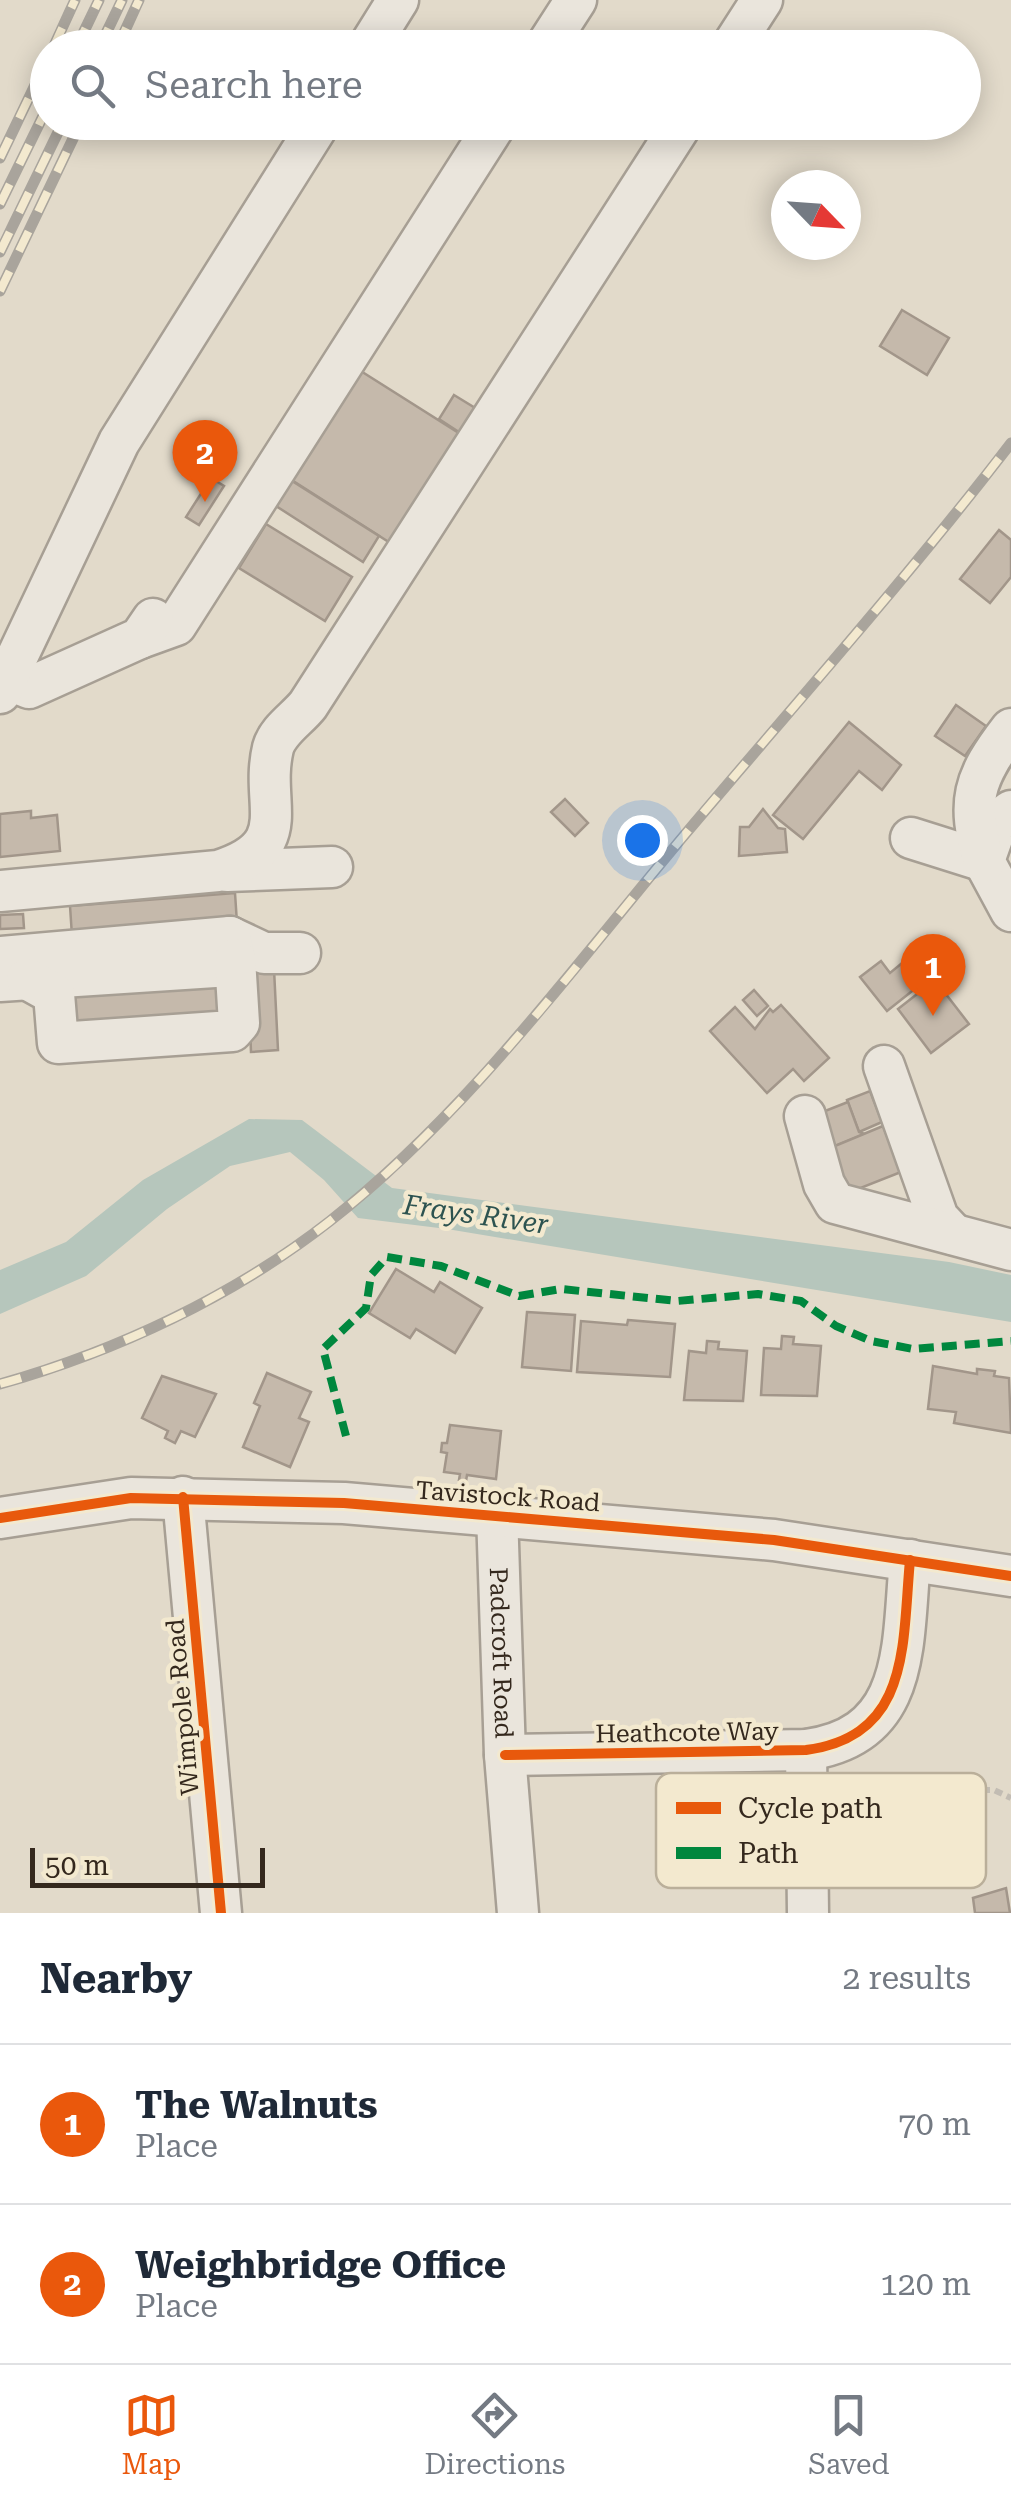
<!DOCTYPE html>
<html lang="en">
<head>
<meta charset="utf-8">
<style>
	body { margin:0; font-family:"Roboto Serif",serif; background:#f6f6f7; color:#1f2937 }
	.compass { position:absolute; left:771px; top:170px; width:90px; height:90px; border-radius:50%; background:#fff; box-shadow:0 5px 25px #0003; rotate:115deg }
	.scale { position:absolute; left:30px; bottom:25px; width:235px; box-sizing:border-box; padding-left:10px; border:5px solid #34281d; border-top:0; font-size:28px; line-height:35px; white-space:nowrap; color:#34281d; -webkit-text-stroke:8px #f3e9cf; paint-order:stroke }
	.you { position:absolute; left:642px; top:840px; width:35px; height:35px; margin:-25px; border:8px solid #fff; border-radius:50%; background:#1a73e8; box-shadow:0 0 0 15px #1a73e833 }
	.badge { display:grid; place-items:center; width:65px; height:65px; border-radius:50%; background:#ea580c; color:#fff; font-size:32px; font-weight:700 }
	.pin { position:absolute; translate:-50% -82px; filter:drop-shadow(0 2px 5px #0008) }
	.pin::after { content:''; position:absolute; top:52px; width:35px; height:30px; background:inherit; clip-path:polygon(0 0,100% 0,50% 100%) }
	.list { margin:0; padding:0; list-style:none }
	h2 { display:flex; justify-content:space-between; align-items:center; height:130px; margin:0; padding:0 40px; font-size:42px }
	h2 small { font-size:32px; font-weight:400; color:#747a83 }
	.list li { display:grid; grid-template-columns:65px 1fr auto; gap:30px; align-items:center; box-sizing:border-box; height:160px; padding:0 40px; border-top:2px solid #e0e1e3 }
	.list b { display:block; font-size:38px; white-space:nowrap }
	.list p { margin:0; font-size:32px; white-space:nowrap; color:#747a83 }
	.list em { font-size:32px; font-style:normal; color:#747a83 }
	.icon { flex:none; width:55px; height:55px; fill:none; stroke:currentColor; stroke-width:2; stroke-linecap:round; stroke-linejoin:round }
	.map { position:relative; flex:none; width:1011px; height:1913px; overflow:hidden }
	.search { position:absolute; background:#fff; box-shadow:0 5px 25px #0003; left:30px; right:30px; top:30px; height:110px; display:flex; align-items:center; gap:25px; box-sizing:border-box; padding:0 35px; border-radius:55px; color:#747a83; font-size:38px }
	.sheet { height:450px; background:#fff }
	nav { display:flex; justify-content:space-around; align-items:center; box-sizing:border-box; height:140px; border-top:2px solid #e0e1e3; background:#fff; font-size:28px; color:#747a83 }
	nav a { display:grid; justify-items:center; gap:5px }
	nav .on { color:#ea580c }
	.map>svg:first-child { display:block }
	.water { fill:#b6c6bc }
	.building { fill:#c5b9ab; stroke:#a2968a; stroke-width:2.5 }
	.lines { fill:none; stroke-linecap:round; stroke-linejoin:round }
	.minor-casing { stroke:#a79f94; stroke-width:45 }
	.path { stroke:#c2bcb3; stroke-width:6; stroke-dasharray:8 5; stroke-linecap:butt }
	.minor { stroke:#eae5dc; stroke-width:40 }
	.rail-casing { stroke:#a9a49c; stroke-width:11 }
	.rail { stroke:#f3e9cf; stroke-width:8; stroke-dasharray:22; stroke-linecap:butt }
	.quiet { stroke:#00873e; stroke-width:8; stroke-dasharray:15 8; stroke-linecap:butt }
	.cycleway-casing { stroke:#f3e9cf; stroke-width:16 }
	.cycleway { stroke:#e8590c; stroke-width:10 }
	.labels { text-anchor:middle; stroke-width:9; stroke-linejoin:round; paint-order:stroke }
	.street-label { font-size:25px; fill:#34281d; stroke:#f3e9cf }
	.water-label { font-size:28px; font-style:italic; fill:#2d5350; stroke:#f3e9cf }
	.key { fill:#f3e9cf; stroke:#baaf9a; stroke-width:2.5 }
	.key-label { font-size:28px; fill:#34281d }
</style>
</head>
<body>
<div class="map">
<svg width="1011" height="1913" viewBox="0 0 1011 1913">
	<rect width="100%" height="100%" fill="#e2daca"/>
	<path class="water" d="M249 1119 302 1120 392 1188 949 1262 1011 1275V1322L447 1229 358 1218 324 1180 290 1152 230 1166 167 1209 86 1276 0 1314V1270L66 1242 143 1180Z"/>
	<g class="building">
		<path d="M902 310 949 338 927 375 880 346Z"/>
		<path d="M356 368 465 437 395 546 287 477Z"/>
		<path d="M454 395 480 411 465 436 439 419Z"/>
		<path d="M211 478 224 486 199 525 186 517Z"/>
		<path d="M292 481 379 536 363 562 276 506Z"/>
		<path d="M266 524 352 577 325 621 239 568Z"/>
		<path d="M999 530 1011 540V577L990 603 960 579Z"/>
		<path d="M956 705 986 726 965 756 935 736Z"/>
		<path d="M849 722 901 765 882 790 859 771 803 839 773 815Z"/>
		<path d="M565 799 588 823 575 836 551 812Z"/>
		<path d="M763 809 778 828 785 829 787 852 739 856 740 827H749Z"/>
		<path d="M31 811V818L57 815 60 851 0 857V814Z"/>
		<path d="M235 893 237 923 72 936 70 906Z"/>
		<path d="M23 914 24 928 0 929V915Z"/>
		<path d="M913 954 931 976 887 1011 860 977 881 961 890 973Z"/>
		<path d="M274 969 278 1050 251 1052 248 971Z"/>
		<path d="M224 975 227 1014 63 1027 60 987Z"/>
		<path d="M935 980 969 1024 931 1053 898 1009Z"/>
		<path d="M754 990 768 1006 757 1016 743 1000Z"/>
		<path d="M781 1005 829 1058 804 1081 793 1069 767 1093 710 1031 735 1007 755 1029 770 1009 773 1012Z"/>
		<path d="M870 1091 882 1122 859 1132 847 1100Z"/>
		<path d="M848 1102 859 1132 865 1134 833 1147 820 1113Z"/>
		<path d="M883 1126 901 1172 848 1193 830 1148Z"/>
		<path d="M396 1269 434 1292 440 1282 482 1308 455 1353 416 1329 410 1338 369 1313Z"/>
		<path d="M527 1312 575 1315 571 1371 522 1367Z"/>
		<path d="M628 1320 675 1324 670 1377 577 1372 581 1321 627 1325Z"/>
		<path d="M782 1336 794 1337 793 1344 821 1346 817 1396 761 1395 764 1348 781 1349Z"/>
		<path d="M707 1341 719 1342 718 1349 747 1351 743 1401 684 1400 689 1351 706 1353Z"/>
		<path d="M933 1366 977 1374V1369L995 1371 994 1376 1009 1378 1011 1433 954 1423 956 1412 928 1409Z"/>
		<path d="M267 1373 311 1392 299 1418 309 1422 290 1467 243 1447 260 1406 254 1403Z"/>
		<path d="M162 1376 216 1394 195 1437 181 1431 175 1443 165 1438 168 1431 142 1418Z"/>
		<path d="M450 1425 501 1431 496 1479 467 1475 466 1481 459 1480 460 1474 444 1472 447 1453 441 1452 442 1443H447Z"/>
		<path d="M1006 1888 1010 1913H975L973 1898Z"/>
	</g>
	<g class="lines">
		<g class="minor-casing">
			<g id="minor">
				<path d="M368 48 398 0"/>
				<path d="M545 48 576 0"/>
				<path d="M731 48 762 0"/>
				<path d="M140 638 176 625 497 122"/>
				<path d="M7 679 29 688 140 638 153 619"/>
				<path d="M0 693 119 442 320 122"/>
				<path d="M1011 811 998 821 984 861 1011 911"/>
				<path d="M911 838 984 861"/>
				<path d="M984 861C966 802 973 778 1011 729"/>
				<path d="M227 871 332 867"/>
				<path d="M0 891 218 871C299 845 259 806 273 748 278 730 297 719 308 705L683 122"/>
				<path d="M230 937 264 953H300"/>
				<path d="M0 957 230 937 235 959 230 966 0 981"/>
				<path d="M27 979 54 994 58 1043 232 1031 239 1023 235 959"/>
				<path d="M884 1066 938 1218 953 1234"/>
				<path d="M805 1116 824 1184 835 1203 1011 1250"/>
				<path d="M183 1497 221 1913"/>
				<path id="s1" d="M497 1513 505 1755 518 1913"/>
				<path d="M0 1518 131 1498 344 1503 774 1540 1011 1576"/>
				<path d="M806 1750 808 1913"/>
				<path d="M505 1755 806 1750C911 1736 902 1645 910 1560"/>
			</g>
		</g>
		<path class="path" d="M839 1791 994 1790 1011 1798"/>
		<use href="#minor" class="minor"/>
		<g class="rail-casing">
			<g id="rail">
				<path d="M53 48 75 0"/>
				<path d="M76 48 99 0"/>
				<path d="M99 48 122 0"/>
				<path d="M117 48 139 0"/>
				<path d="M0 158 48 58"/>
				<path d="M0 204 48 106"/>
				<path d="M0 252 63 122"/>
				<path d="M0 291 81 122"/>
				<path d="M0 1384C117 1351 234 1296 330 1221 468 1113 575 965 687 832 796 703 908 577 1011 443"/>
			</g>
		</g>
		<use href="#rail" class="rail"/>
		<path class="quiet" d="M346 1436 323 1349 366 1308 371 1275 387 1257 441 1266 519 1296 561 1289 677 1301 758 1294 801 1301 836 1326 871 1341 913 1349 1011 1341"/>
		<g class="cycleway-casing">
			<g id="cycleway">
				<path d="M183 1497 221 1913"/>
				<path d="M0 1518 131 1498 344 1503 774 1540 1011 1576"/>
				<path d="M505 1755 806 1750C911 1736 902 1645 910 1560"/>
			</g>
		</g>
		<use href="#cycleway" class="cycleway"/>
	</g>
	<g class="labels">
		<g class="street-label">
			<text transform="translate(508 1496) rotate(4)" y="9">Tavistock Road</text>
			<text dy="9" stroke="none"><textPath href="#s1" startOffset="140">Padcroft Road</textPath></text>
			<text transform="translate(182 1707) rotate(-95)" y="9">Wimpole Road</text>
			<text transform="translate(687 1732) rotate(-1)" y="9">Heathcote Way</text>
		</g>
		<g class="water-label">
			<text transform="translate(476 1214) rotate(8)" y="10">Frays River</text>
		</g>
	</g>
	<rect x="656" y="1773" width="330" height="115" rx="15" class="key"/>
	<rect x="676" y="1802" width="45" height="12" fill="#e8590c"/>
	<rect x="676" y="1847" width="45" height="12" fill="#00873e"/>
	<g class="key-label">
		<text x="738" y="1818">Cycle path</text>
		<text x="738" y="1863">Path</text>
	</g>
</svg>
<svg class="compass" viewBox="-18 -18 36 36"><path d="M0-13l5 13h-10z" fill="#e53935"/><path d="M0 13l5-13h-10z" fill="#747a83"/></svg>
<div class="scale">50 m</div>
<div class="you"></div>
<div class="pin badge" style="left:933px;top:1016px">1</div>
<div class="pin badge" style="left:205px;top:502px">2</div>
<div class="search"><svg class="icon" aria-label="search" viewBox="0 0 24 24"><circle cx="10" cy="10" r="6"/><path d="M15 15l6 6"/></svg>Search here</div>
</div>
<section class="sheet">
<h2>Nearby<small>2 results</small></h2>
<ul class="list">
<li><span class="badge">1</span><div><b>The Walnuts</b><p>Place</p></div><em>70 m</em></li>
<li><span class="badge">2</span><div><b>Weighbridge Office</b><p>Place</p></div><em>120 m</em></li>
</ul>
</section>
<nav>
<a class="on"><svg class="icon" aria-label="map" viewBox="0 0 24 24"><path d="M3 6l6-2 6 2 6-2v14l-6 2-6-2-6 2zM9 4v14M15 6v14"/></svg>Map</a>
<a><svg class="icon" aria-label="directions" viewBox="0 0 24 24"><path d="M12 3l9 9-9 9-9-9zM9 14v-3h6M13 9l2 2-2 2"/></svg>Directions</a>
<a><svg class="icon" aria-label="saved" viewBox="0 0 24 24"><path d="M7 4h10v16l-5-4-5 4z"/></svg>Saved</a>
</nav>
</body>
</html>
